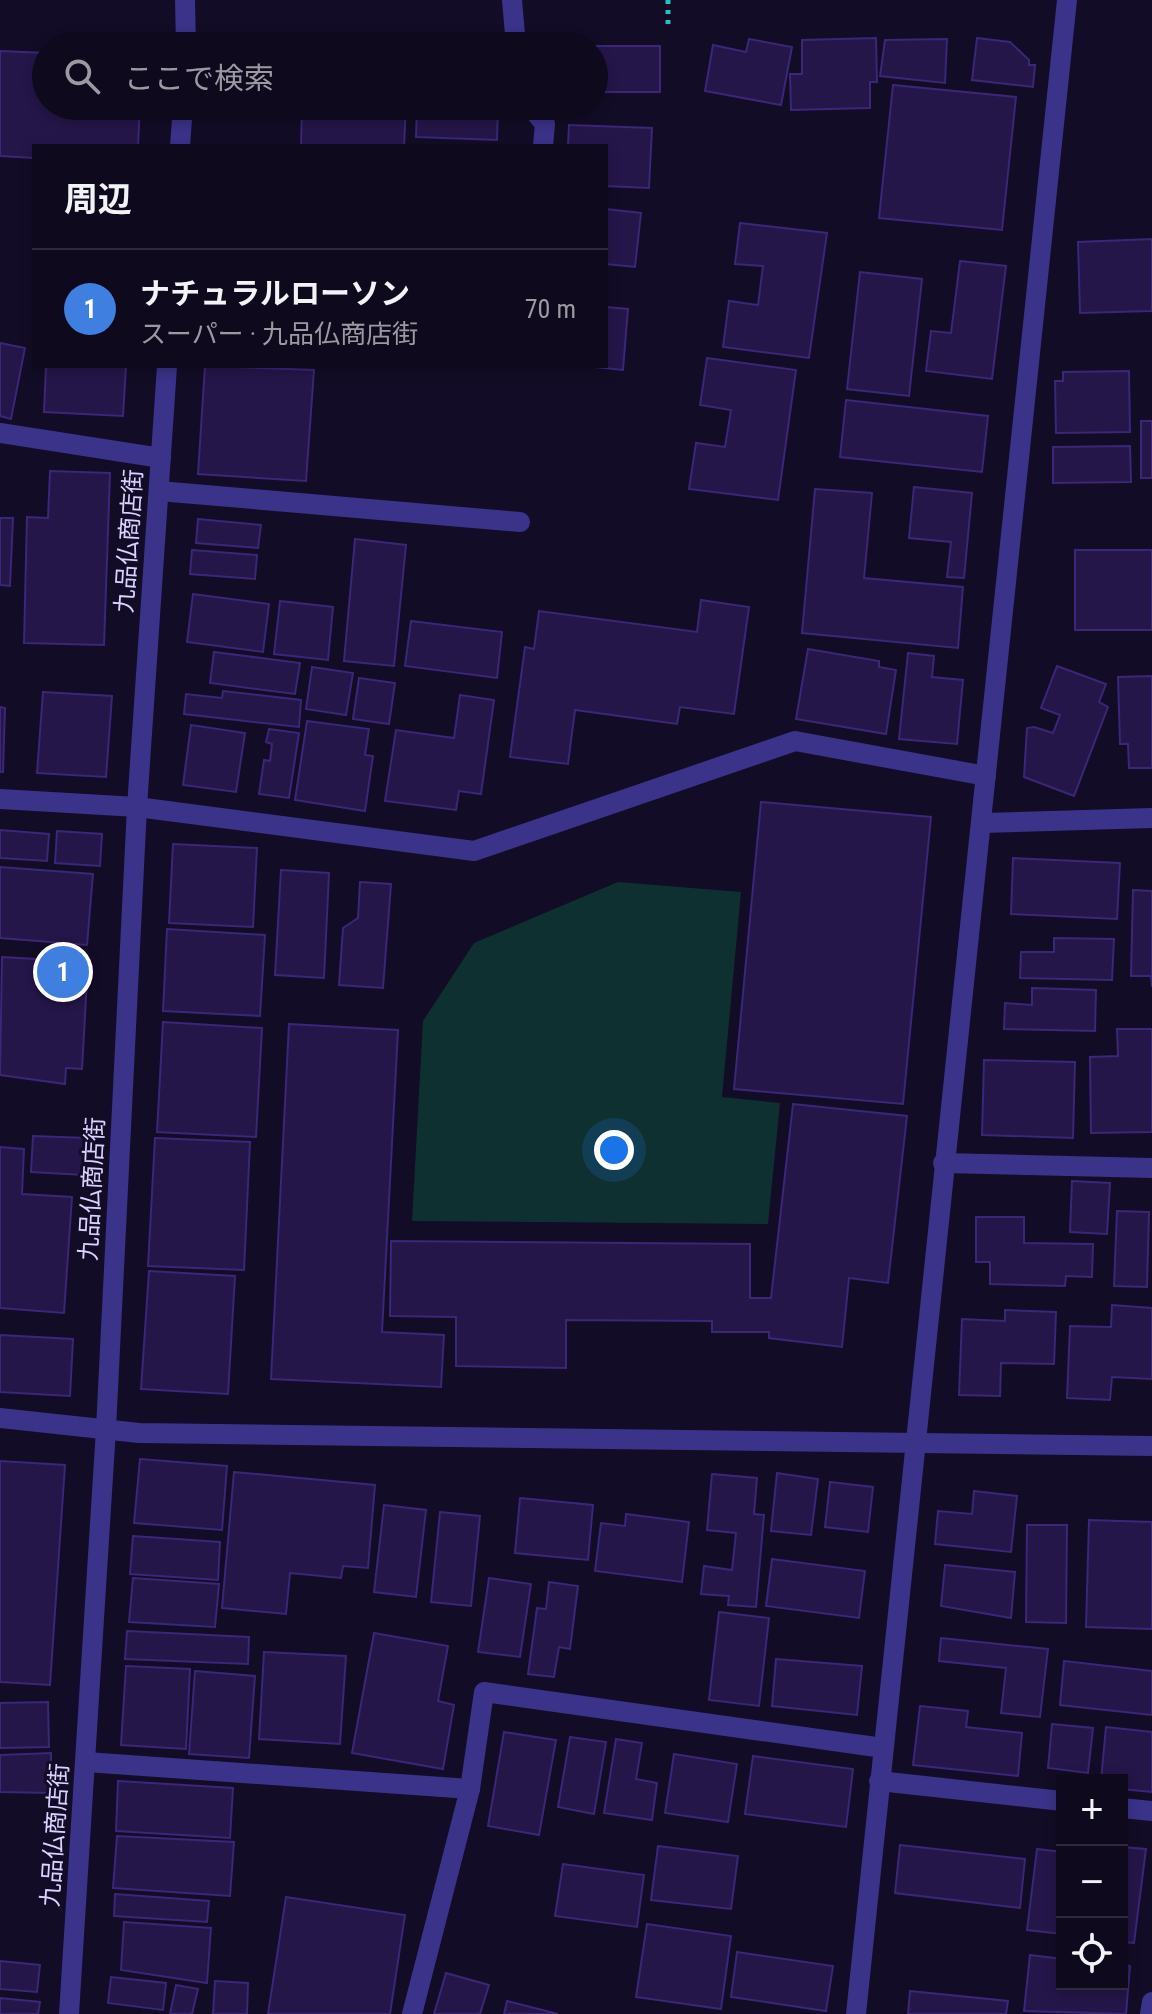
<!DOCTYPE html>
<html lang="ja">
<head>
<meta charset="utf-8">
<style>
	body { margin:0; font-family:"Roboto Condensed","Noto Sans JP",sans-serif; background:#171225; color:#f1f3f6 }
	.controls { position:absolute; right:24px; bottom:24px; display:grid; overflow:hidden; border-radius:0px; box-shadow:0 4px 12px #0003 }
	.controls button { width:72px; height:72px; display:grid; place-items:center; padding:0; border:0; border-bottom:2px solid #2e2a3b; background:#0e091c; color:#f1f3f6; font:40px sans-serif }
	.you { position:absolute; left:614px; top:1150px; width:28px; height:28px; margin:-20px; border:6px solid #fff; border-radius:50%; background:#1a73e8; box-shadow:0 0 0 12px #1a73e833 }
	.badge { display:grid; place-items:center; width:52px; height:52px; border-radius:50%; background:#d93025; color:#fff; font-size:26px; font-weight:700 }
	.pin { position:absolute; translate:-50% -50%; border:4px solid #fff; box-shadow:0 2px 8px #0006 }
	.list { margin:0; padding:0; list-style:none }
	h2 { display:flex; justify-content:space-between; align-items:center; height:104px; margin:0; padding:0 32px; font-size:34px }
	h2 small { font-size:26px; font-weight:400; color:#9b9aa3 }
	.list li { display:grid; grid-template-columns:52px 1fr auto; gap:24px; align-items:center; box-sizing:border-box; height:120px; padding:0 32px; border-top:2px solid #2e2a3b }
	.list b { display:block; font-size:30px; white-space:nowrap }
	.list p { margin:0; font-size:26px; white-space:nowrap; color:#9b9aa3 }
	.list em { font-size:26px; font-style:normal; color:#9b9aa3 }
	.icon { flex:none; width:44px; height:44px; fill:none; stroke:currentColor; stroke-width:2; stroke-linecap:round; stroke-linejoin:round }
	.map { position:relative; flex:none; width:1152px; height:2014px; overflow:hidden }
	.search { position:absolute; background:#0e091c; box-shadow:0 4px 12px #0003; left:32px; top:32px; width:576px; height:88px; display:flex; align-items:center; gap:20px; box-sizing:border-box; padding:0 28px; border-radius:44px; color:#9b9aa3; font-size:30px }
	.panel { position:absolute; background:#0e091c; box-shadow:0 4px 12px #0003; left:32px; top:144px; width:576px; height:224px; border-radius:0px }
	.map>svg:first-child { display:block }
	.green { fill:#0f3031 }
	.building { fill:#241649; stroke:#3b2678; stroke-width:2 }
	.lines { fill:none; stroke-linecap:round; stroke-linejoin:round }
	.path { stroke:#22c2c3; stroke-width:5; stroke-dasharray:4 6; stroke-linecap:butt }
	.lane { stroke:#3b328a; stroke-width:20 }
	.street { stroke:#3b328a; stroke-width:20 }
	.labels { text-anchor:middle; stroke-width:6; stroke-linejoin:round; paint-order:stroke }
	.street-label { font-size:24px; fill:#dad2ff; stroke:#120c26 }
</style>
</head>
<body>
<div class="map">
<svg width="1152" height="2014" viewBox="0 0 1152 2014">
	<rect width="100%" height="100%" fill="#120c26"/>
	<path class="green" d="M618 882 741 892 722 1097 780 1103 768 1224 412 1221 423 1021 474 943Z"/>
	<g class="building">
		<path d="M876 38 877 82H870V108L791 110 790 74H802V40Z"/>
		<path d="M977 38 1010 42 1029 60V65H1035L1033 87 972 80Z"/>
		<path d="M749 39 792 47 781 105 705 91 713 45 746 52Z"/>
		<path d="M947 39 945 83 880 76 885 40Z"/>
		<rect x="594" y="46" width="66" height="46"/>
		<path d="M0 51 46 53V106H140L138 146H34V158L0 156Z"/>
		<path d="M893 85 1016 97 1002 230 879 218Z"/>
		<path d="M302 106H406L404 146H301Z"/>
		<path d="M417 106H498L497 140 416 137Z"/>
		<path d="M569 125 652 128 649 188 606 186V146H568Z"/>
		<path d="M606 209 641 213 635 267 606 264Z"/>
		<path d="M740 223 827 233 809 358 723 347 729 301 758 305 763 266 735 264Z"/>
		<path d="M1152 239V311L1080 313 1078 242Z"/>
		<path d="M960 261 1006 266 992 379 926 371 931 331 951 333Z"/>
		<path d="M860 272 922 279 909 396 847 389Z"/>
		<path d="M606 307 628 309 623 370 584 366H606Z"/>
		<path d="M0 343 25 348 11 419 0 416Z"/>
		<path d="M707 358 796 370 778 500 689 489 696 443 725 447 731 410 700 405Z"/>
		<path d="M46 366H126L123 416 44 412Z"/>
		<path d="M205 366 314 370 306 481 198 474Z"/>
		<path d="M1129 371 1130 432 1056 433 1055 381H1063V372Z"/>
		<path d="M846 400 988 416 982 472 840 457Z"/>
		<rect x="1141" y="421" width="11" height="57"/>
		<path d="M1130 446 1131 482 1053 483V447Z"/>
		<path d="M50 471 110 473 104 645 24 643 27 517 48 518Z"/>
		<path d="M914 487 972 493 964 578 947 577 951 542 909 538Z"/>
		<path d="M815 489 872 493 864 578 963 587 958 648 802 633Z"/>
		<path d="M0 518H13L10 586 0 585Z"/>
		<path d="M198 519 261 525 258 548 196 543Z"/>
		<path d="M355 539 406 545 394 666 344 661Z"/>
		<path d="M192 550 257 555 255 579 190 574Z"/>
		<rect x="1075" y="550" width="77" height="80"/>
		<path d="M193 594 269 604 263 652 187 642Z"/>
		<path d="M701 600 749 607 734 714 680 707 677 724 575 710 568 764 510 757 525 647 534 649 539 611 697 632Z"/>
		<path d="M280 601 333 607 328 660 274 654Z"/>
		<path d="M411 621 502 632 497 678 405 666Z"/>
		<path d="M808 649 879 661V667L896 670 886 734 796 719Z"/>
		<path d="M214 652 300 663 295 694 210 683Z"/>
		<path d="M908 653 934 656 932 677 963 680 957 744 899 739Z"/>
		<path d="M1057 666 1106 684 1099 702 1108 707 1074 796 1024 777 1027 728 1034 727 1053 733 1060 715 1041 708Z"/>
		<path d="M312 667 353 673 346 715 306 709Z"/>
		<path d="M1152 676V768H1129L1128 744H1120L1118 677Z"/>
		<path d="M359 678 395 683 389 724 353 719Z"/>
		<path d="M223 691 301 700 299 727 184 714 186 694 222 698Z"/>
		<path d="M43 692 112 696 106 777 37 773Z"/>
		<path d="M460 695 494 700 481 794 459 791 456 810 385 801 396 730 454 738Z"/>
		<path d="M0 707 5 708 3 772H0Z"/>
		<path d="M307 721 369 729 365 755 373 756 365 811 295 800Z"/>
		<path d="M191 725 245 733 236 792 183 785Z"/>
		<path d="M269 729 299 733 289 798 259 794 264 760 270 761 272 744 266 742Z"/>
		<path d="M761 802 931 817 903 1104 734 1089Z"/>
		<path d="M0 830 49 834 47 861 0 858Z"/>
		<path d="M57 831 102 834 100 866 55 863Z"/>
		<path d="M173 844 257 848 253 927 169 923Z"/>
		<path d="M1013 858 1120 863 1117 919 1011 914Z"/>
		<path d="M0 867 93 874 87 945 0 938Z"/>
		<path d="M281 870 329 873 324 978 275 975Z"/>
		<path d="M360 882 391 884 383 988 339 985 343 928 358 918Z"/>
		<path d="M1133 890 1152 891V987L1151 976H1131Z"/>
		<path d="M167 929 265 935 260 1016 163 1011Z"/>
		<path d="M1054 938 1114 939 1112 980 1020 978 1021 952H1054Z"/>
		<path d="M2 957 88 962 82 1069 66 1068 65 1084 0 1075Z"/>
		<path d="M1032 988 1096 990 1095 1031 1004 1029 1005 1003 1032 1005Z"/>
		<path d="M163 1022 262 1028 256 1137 157 1132Z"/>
		<path d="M289 1024 398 1030 382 1332 444 1335 441 1387 271 1379Z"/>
		<path d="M1117 1029H1152V1132L1091 1133 1090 1057 1118 1056Z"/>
		<path d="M984 1060 1075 1062 1073 1138 982 1135Z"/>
		<path d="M793 1104 907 1116 888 1283 849 1278 842 1347 769 1338V1332H712V1321L566 1320V1368L456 1366V1317L390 1316 391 1241 750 1244V1298H771Z"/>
		<path d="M33 1136 87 1138 84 1175 31 1172Z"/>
		<path d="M155 1138 250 1142 244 1270 148 1266Z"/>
		<path d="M0 1147 24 1149 22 1194 72 1197 64 1313 0 1308Z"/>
		<path d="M1072 1181 1110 1183 1107 1234 1070 1232Z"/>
		<path d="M1117 1211 1149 1212 1147 1287 1114 1286Z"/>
		<path d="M976 1217H1024V1243L1093 1244 1092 1277 1066 1276 1065 1286 990 1284V1262H976Z"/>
		<path d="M149 1271 235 1276 228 1394 141 1389Z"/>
		<path d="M1112 1305 1152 1308V1379L1112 1377 1110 1400 1067 1398 1070 1326 1111 1327Z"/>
		<path d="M1005 1310 1056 1312 1054 1364 1001 1363 1000 1396 959 1395 962 1319 1005 1321Z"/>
		<path d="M0 1335 73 1339 70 1396 0 1392Z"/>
		<path d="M140 1459 227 1466 222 1530 134 1523Z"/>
		<path d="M0 1461 65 1465 50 1685 0 1682Z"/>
		<path d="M234 1472 375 1485 368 1568 343 1566 341 1578 290 1573 286 1614 222 1608Z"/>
		<path d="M777 1473 818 1479 811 1535 771 1531Z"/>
		<path d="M712 1474 757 1478 754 1514 764 1515 756 1607 728 1605 729 1596 701 1594 704 1566 732 1570 736 1533 707 1530Z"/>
		<path d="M830 1482 873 1487 868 1532 825 1527Z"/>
		<path d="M974 1491 1017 1496 1011 1552 935 1544 938 1511 972 1514Z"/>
		<path d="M520 1498 593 1505 588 1560 515 1553Z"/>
		<path d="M384 1505 426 1510 416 1597 374 1592Z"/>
		<path d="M440 1512 480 1516 471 1606 431 1602Z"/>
		<path d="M626 1514 689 1522 682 1582 595 1571 601 1523 625 1526Z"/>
		<path d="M1089 1520 1152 1522V1629L1086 1627Z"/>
		<path d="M1027 1525H1067L1066 1623 1026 1622Z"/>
		<path d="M133 1536 220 1542 218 1580 130 1574Z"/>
		<path d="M772 1559 865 1571 859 1618 766 1606Z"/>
		<path d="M945 1565 1015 1572 1011 1618 941 1606Z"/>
		<path d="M133 1578 219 1584 215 1627 129 1622Z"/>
		<path d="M489 1578 531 1584 520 1657 478 1652Z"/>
		<path d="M549 1582 578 1586 570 1649 559 1647 554 1677 528 1674 537 1608 546 1609Z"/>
		<path d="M719 1612 769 1618 759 1706 709 1700Z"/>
		<path d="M127 1631 249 1637 248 1664 125 1659Z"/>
		<path d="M374 1633 448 1646 438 1701 454 1705 443 1769 352 1753Z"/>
		<path d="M941 1638 1048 1649 1040 1717 1001 1713 1006 1668 939 1661Z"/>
		<path d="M264 1652 346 1656 340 1744 259 1739Z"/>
		<path d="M776 1659 862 1666 857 1715 772 1706Z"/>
		<path d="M1064 1661 1152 1671V1715L1060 1705Z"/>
		<path d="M126 1666 190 1669 186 1749 121 1745Z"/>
		<path d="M195 1671 255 1676 249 1758 189 1754Z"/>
		<path d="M48 1702 49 1747 0 1748V1703Z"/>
		<path d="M920 1706 968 1711 966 1727 1022 1733 1018 1776 913 1765Z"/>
		<path d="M1052 1724 1093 1728 1088 1773 1048 1768Z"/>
		<path d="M1106 1727 1152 1732V1792L1122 1789V1780H1101Z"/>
		<path d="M504 1732 556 1740 539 1835 488 1826Z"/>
		<path d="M570 1737 606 1742 594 1814 558 1807Z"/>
		<path d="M616 1739 642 1743 636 1779 657 1783 652 1820 604 1813Z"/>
		<path d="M51 1753V1793L0 1792V1755Z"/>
		<path d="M674 1754 737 1764 728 1822 665 1813Z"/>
		<path d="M753 1756 853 1769 846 1827 745 1814Z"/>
		<path d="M118 1781 233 1788 230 1838 116 1831Z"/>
		<path d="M117 1836 234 1842 230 1896 113 1888Z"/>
		<path d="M900 1845 1025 1859 1020 1908 895 1893Z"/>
		<path d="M658 1846 738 1856 731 1909 651 1900Z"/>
		<path d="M1122 1847 1146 1849 1134 1943 1122 1942Z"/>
		<path d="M1037 1849 1062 1852V1934L1027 1930Z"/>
		<path d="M563 1864 644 1875 637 1927 555 1916Z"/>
		<path d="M115 1894 209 1901 207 1922 114 1916Z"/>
		<path d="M286 1897 405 1915 390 2014H268Z"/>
		<path d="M124 1922 211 1928 207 1983 121 1970Z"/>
		<path d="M647 1924 731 1936 721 2009 636 1997Z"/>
		<path d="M737 1952 833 1966 826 2011 731 1997Z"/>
		<path d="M1030 1955 1062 1959V1984H1122V1965L1130 1966 1126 2014 1024 2011Z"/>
		<path d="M0 1961 40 1965 37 1992 0 1989Z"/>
		<path d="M446 1973 489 1985 480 2014H434Z"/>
		<path d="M111 1977 166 1983 163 2010 108 2003Z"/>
		<path d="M215 1981 248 1983 247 2014H213Z"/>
		<path d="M176 1985 198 1989 192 2014H170Z"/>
		<path d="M910 1991 1008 2001 1006 2014H908Z"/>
		<path d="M0 1998 40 2002 38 2014H0Z"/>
		<path d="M507 2001 558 2014H504Z"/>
	</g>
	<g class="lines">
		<path class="path" d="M668 0V27"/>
		<g class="lane">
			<path d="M0 433 161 458"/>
			<path d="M159 491 520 522"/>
			<path d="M943 1163 1152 1168"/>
			<path d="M86 1762 470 1789"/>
			<path d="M879 1781 1062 1801"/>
			<path d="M1122 1808 1152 1811"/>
			<path d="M412 2014 470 1789 484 1692 883 1748"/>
			<path d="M1150 2014 1152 2002"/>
		</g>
		<g class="street">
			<path d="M185 0 186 46"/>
			<path d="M512 0 516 46"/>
			<path d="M530 106 545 124 543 146"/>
			<path d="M180 146 183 106"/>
			<path d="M0 799 137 807 474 851 795 741 986 776"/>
			<path d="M982 823 1152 818"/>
			<path d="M0 1418 139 1433 1152 1446"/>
			<path d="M69 2014 106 1429 137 807 167 366"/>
			<path d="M856 2014 1067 0"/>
		</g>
	</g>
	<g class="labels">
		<g class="street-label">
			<text transform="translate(129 541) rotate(-86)" y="8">九品仏商店街</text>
			<text transform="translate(92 1189) rotate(-87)" y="8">九品仏商店街</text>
			<text transform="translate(55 1835) rotate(-86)" y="8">九品仏商店街</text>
		</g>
	</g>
</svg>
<div class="controls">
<button>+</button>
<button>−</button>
<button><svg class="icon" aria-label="locate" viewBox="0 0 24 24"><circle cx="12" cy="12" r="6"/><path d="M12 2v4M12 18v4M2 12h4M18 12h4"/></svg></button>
</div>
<div class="you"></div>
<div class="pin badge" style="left:63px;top:972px;background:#3f7fe0">1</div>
<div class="search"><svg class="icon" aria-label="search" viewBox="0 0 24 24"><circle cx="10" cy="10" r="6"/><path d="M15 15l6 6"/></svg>ここで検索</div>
<section class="panel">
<h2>周辺<small></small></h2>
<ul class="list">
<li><span class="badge" style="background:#3f7fe0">1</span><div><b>ナチュラルローソン</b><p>スーパー · 九品仏商店街</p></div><em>70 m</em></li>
</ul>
</section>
</div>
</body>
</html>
